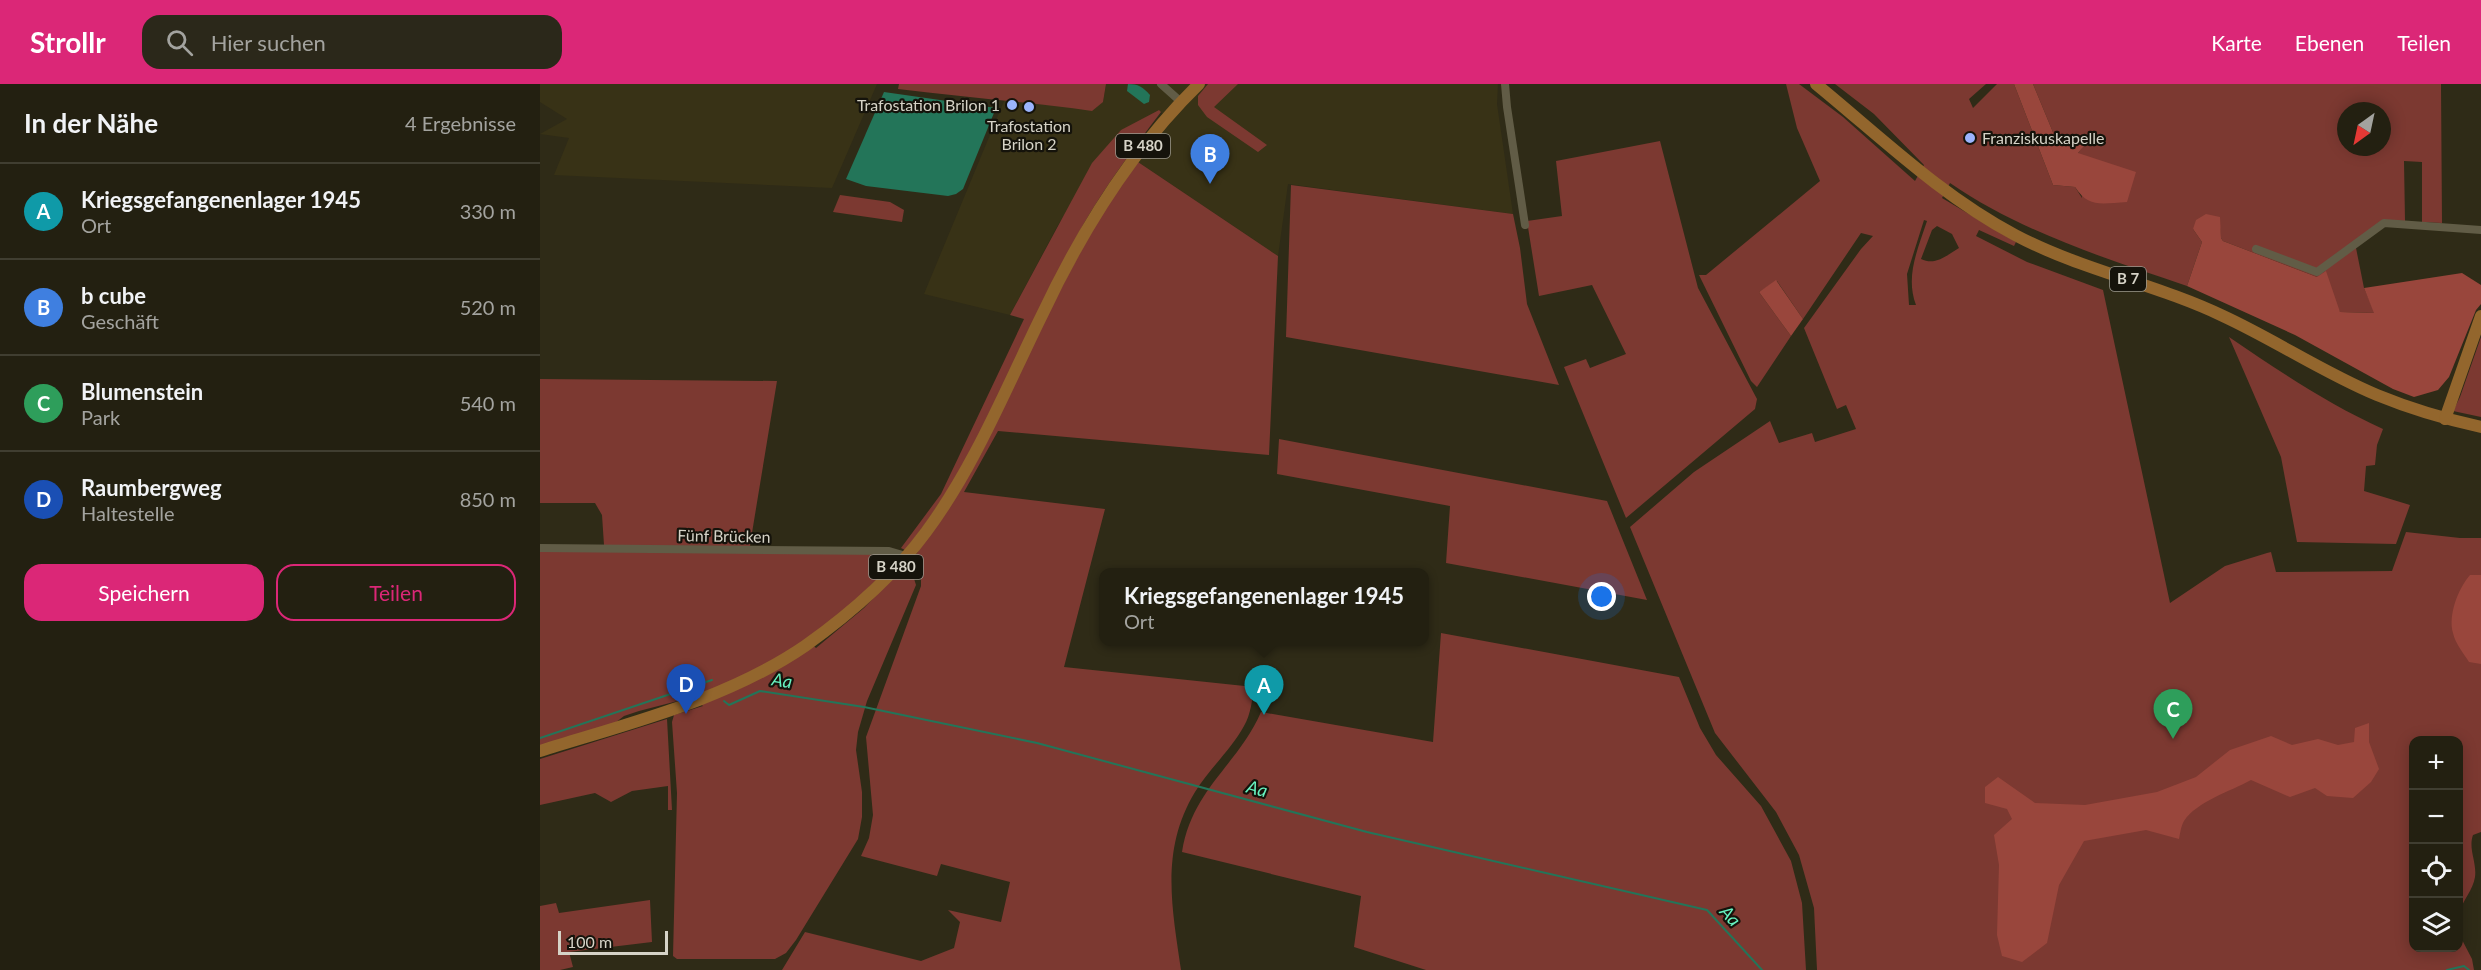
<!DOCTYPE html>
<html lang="de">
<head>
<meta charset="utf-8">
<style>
	body { margin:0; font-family:Lato,sans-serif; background:#2b281a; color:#f1f3f6 }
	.controls { position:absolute; right:18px; bottom:18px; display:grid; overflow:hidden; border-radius:12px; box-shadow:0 3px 15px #0003 }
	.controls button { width:54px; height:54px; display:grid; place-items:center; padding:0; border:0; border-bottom:2px solid #403e31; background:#232011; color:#f1f3f6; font:30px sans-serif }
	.compass { position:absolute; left:1797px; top:18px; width:54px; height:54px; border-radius:50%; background:#232011; box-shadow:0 3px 15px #0003; rotate:213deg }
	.scale { position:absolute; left:18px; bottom:15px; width:110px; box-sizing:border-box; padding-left:6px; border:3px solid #d6d3c7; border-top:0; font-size:16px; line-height:21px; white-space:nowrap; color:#d6d3c7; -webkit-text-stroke:4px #15130b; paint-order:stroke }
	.you { position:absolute; left:1062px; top:513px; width:21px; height:21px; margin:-15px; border:4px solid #fff; border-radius:50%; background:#1a73e8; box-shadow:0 0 0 9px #1a73e833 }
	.badge { display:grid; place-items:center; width:39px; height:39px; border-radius:50%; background:#db2777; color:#fff; font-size:20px; font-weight:700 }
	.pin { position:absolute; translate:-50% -50px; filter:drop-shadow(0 2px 3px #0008) }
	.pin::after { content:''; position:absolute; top:32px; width:21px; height:18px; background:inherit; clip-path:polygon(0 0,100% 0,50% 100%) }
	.popup { position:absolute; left:559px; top:484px; width:330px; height:78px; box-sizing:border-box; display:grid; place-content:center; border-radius:12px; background:#232011; filter:drop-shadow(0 2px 4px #0005); font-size:20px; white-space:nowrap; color:#a3a39f }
	.popup b { font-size:22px; color:#f1f3f6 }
	.popup::after { content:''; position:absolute; left:50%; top:100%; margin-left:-12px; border:12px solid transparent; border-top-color:#232011 }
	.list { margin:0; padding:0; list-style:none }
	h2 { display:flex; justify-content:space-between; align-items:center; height:78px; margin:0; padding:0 24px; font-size:26px }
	h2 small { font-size:20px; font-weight:400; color:#a3a39f }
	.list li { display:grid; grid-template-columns:39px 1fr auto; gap:18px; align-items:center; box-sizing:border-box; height:96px; padding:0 24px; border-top:2px solid #403e31 }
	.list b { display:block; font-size:22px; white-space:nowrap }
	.list p { margin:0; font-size:20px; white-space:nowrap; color:#a3a39f }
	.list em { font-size:20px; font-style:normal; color:#a3a39f }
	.actions { display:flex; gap:12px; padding:18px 24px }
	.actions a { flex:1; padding:14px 0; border:2px solid #db2777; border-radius:18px; text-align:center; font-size:21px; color:#db2777 }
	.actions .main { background:#db2777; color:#fff }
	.icon { flex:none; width:33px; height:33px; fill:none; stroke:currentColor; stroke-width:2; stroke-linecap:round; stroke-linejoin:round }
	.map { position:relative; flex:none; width:1941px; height:886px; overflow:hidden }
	header { display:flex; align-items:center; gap:36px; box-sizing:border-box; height:84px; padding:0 30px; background:#db2777; color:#fff }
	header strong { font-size:28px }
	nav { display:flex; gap:33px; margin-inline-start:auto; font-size:21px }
	.search { width:420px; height:54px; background:#2b281a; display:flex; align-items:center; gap:15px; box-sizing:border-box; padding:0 21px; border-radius:18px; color:#a3a39f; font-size:22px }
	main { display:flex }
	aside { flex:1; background:#232011 }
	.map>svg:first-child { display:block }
	.built { fill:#383216 }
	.green { fill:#7c3931; fill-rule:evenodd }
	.forest { fill:#99463c }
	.water { fill:#237559 }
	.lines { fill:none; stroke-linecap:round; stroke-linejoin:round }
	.stream { stroke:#237559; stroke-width:2 }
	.street { stroke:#615c46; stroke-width:8 }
	.primary { stroke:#93662d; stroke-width:12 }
	.poi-dot { fill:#9bb4fd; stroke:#15130b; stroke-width:2 }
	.labels { text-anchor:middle; stroke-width:4.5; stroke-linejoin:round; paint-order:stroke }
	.shield { fill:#15130b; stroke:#9c998f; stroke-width:1.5 }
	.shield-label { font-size:15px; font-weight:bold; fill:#d6d3c7 }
	.poi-label { font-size:16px; fill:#d6d3c7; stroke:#15130b; text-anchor:end }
	.street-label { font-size:16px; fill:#d6d3c7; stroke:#15130b }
	.water-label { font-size:18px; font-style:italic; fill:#67f3c0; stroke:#15130b }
</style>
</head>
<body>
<header>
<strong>Strollr</strong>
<div class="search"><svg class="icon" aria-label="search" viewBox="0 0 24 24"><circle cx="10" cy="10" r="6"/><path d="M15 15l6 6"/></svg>Hier suchen</div>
<nav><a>Karte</a><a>Ebenen</a><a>Teilen</a></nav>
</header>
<main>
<aside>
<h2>In der Nähe<small>4 Ergebnisse</small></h2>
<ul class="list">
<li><span class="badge" style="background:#0f9aa8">A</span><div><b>Kriegsgefangenenlager 1945</b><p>Ort</p></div><em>330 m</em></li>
<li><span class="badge" style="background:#3f7fe0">B</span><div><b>b cube</b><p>Geschäft</p></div><em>520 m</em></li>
<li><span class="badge" style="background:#2e9e5b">C</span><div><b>Blumenstein</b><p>Park</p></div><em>540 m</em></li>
<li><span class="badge" style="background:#1a4fb4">D</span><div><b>Raumbergweg</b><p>Haltestelle</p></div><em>850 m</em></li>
</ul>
<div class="actions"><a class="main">Speichern</a><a>Teilen</a></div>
</aside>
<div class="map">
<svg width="1941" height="886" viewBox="0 0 1941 886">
	<rect width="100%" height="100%" fill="#2f2b17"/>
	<g class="built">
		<path d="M0 0H337L292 104 14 91 29 54 0 50 27 35 0 18Z"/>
		<path d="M566 0H958L957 20 973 130 748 100 738 172 598 78 631 38 619 26 580 47 567 63 518 141 470 231 384 210 464 17 563 18Z"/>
	</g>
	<g class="green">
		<path d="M359 0H566L563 18 552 27C487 18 423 13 358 5Z"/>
		<path d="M668 0H698L674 23 727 61 718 68 667 33 658 21V12Z"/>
		<path d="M1246 0H1259L1303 33 1375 97 1384 81 1334 30 1295 0H1446L1429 15 1433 24 1457 0H1474L1513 101 1535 103 1542 114 1538 69 1549 55 1517 58 1493 0H1901L1902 139 1882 138V78L1864 77 1865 137 1843 136 1813 158 1816 164 1824 204 1835 229 1800 228 1777 193 1683 157 1681 154 1679 133 1653 145 1662 158 1647 202C1565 174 1483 149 1410 99L1402 114 1476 158 1474 162 1439 146 1436 152 1487 178 1563 206 1630 519 1685 482 1727 469 1731 468 1736 488 1852 487 1866 448 1920 454H1941V748L1933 751C1928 765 1937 778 1935 793 1933 806 1923 816 1919 829L1918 656H1874V864H1918L1919 850 1932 875 1934 886H1277L1274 824 1259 771 1236 728 1175 649 1090 443 1154 388 1230 337 1239 359 1272 349 1275 358 1316 345 1306 321 1297 325 1264 244 1321 165 1333 152 1321 149 1263 235 1237 197 1219 208 1251 252 1217 303 1211 297 1159 191H1166L1280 97 1257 44ZM1806 27H1842V63H1806ZM1384 136 1387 137C1378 165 1365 192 1376 221H1369L1367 190ZM1397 142 1412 150 1419 164C1406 172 1395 182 1381 175L1392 146Z"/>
		<path d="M619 26 621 28C593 65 566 101 543 141 483 249 444 369 365 466L361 464 401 410 484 235 470 231 552 79 581 46Z"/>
		<path d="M1120 57 1158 204 1217 315 1215 325 1086 434 1024 283 1046 275 1050 284 1086 270 1052 201 999 212 987 137 1022 132 1016 77Z"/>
		<path d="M598 78 738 172 729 371 458 347 424 408 565 425 524 583 714 603C712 616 711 630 704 642 691 666 669 685 655 708 620 766 632 823 641 886H242L265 848 381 877 414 864 420 838 408 826 461 838 470 798 401 780 397 792 321 772 329 754 333 731 326 653 381 502V489L375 472 418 409 441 370 510 225 560 131Z"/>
		<path d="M751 101 973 130 980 164 987 220 1019 301 746 253Z"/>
		<path d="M300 111 350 118 364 126 362 138 293 128Z"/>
		<path d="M1689 253C1739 287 1788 320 1843 345L1837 361 1835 381 1826 382 1824 407 1870 421 1856 460 1757 458 1741 373Z"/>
		<path d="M1941 253V333L1913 327 1920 313Z"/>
		<path d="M0 295 237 297 210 461 212 468 355 470 357 476 302 529 267 556 276 564 324 524 362 484 371 485 376 501 327 617 318 648 316 666 322 708V733L318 755 256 856 246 869 235 875H137L133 872 137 709 132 638 134 631 163 622 153 613 99 627 84 632 71 642 0 664V467L84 465 64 461 62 431 55 419H0Z"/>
		<path d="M739 355 1067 417 1107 516 906 479 910 422 737 390Z"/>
		<path d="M901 549 1139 593 1160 644 1176 671 1221 722 1251 777 1262 819 1266 886H886L814 863 821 812 642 768C652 705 698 681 721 628L893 658Z"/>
		<path d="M127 635 132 726H128V702L92 707 71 718 55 709 0 721V675Z"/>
		<path d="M110 816 112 858 29 868 33 883 20 886H0V822L16 819 19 829Z"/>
	</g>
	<g class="forest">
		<path d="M1474 0H1493L1517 58 1550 55 1538 69 1596 88 1587 118C1563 119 1549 125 1535 103L1513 101Z"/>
		<path d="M1666 130 1680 133 1681 154 1683 157 1777 193 1786 187 1800 228 1834 229 1824 204 1922 189 1941 201V220L1936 226 1909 293 1898 306 1874 313 1853 305 1755 251 1647 202 1662 158 1653 145 1656 136Z"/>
		<path d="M1236 196 1263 235 1251 252 1219 208Z"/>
		<path d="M1930 491H1941V580L1929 578C1924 570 1915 559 1913 549 1908 531 1918 505 1930 491Z"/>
		<path d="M1829 639V658L1839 685 1831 698 1813 714 1787 712 1775 704 1750 713 1711 696C1691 707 1656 718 1644 737 1641 742 1640 750 1639 755L1606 746 1544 757 1519 801 1507 859 1482 878 1462 872 1457 851 1459 781 1454 751 1472 735 1467 725 1445 719V703L1458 693 1495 719 1545 721 1617 708 1656 693 1690 666 1731 652 1752 661 1778 655 1798 661 1814 658 1815 644Z"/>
	</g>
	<g class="water">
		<path d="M588 0C598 0 603 3 610 11L609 18 604 20 587 7Z"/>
		<path d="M344 8 456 24 423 105 416 110 408 112 326 102 306 95Z"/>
	</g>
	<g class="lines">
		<g class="stream">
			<path d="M184 617 189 621 220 607 324 623 497 659 827 748 1167 826 1222 886"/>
			<path d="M0 654 172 596"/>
			<path d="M1907 886 1924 882 1929 886"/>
		</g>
		<g class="street">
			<path d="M621 0 640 17"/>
			<path d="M965 0 967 23 985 141"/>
			<path d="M1716 165 1777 188 1844 139 1941 146"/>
			<path d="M0 464 349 467 366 472"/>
		</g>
		<g class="primary">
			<path d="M1276 0C1342 54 1400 111 1475 151 1541 186 1616 200 1683 232 1735 256 1784 289 1837 311 1871 325 1905 335 1941 343"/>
			<path d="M1905 335 1941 232"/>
			<path d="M0 667C89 639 186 616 265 562 310 530 353 493 386 448 435 382 466 304 502 231 542 146 591 66 659 0"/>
		</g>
	</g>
	<g class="poi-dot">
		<circle cx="472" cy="21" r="6"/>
		<circle cx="489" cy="23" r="6"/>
		<circle cx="1430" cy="54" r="6"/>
	</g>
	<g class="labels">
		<g class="shield">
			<rect x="576" y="50" width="54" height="24" rx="4.5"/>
			<rect x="1570" y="183" width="36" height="24" rx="4.5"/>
			<rect x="329" y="471" width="54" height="24" rx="4.5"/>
		</g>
		<g class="shield-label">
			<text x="603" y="67">B 480</text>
			<text x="1588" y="200">B 7</text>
			<text x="356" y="488">B 480</text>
		</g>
		<g class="poi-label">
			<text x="460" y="27">Trafostation Brilon 1</text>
			<text x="489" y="48" text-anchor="middle">Trafostation<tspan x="489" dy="18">Brilon 2</tspan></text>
			<text x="1442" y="60" text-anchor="start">Franziskuskapelle</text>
		</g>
		<g class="street-label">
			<text transform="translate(184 452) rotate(1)" y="6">Fünf Brücken</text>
		</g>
		<g class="water-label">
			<text transform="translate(242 597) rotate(9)" y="6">Aa</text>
			<text transform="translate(717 705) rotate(15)" y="6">Aa</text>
			<text transform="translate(1190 832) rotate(48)" y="6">Aa</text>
		</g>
	</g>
</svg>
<div class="controls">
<button>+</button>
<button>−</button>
<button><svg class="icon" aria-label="locate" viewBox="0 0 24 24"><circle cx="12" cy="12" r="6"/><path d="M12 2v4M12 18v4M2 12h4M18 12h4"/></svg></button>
<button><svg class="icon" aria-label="layers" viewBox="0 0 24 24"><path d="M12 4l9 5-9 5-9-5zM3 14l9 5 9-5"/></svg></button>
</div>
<svg class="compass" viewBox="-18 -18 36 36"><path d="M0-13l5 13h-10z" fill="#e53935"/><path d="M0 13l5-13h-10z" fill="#a3a39f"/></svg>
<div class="scale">100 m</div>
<div class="you"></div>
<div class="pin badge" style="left:724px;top:631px;background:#0f9aa8">A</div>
<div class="popup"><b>Kriegsgefangenenlager 1945</b>Ort</div>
<div class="pin badge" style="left:670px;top:100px;background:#3f7fe0">B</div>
<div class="pin badge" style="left:1633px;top:655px;background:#2e9e5b">C</div>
<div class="pin badge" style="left:146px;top:630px;background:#1a4fb4">D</div>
</div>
</main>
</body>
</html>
